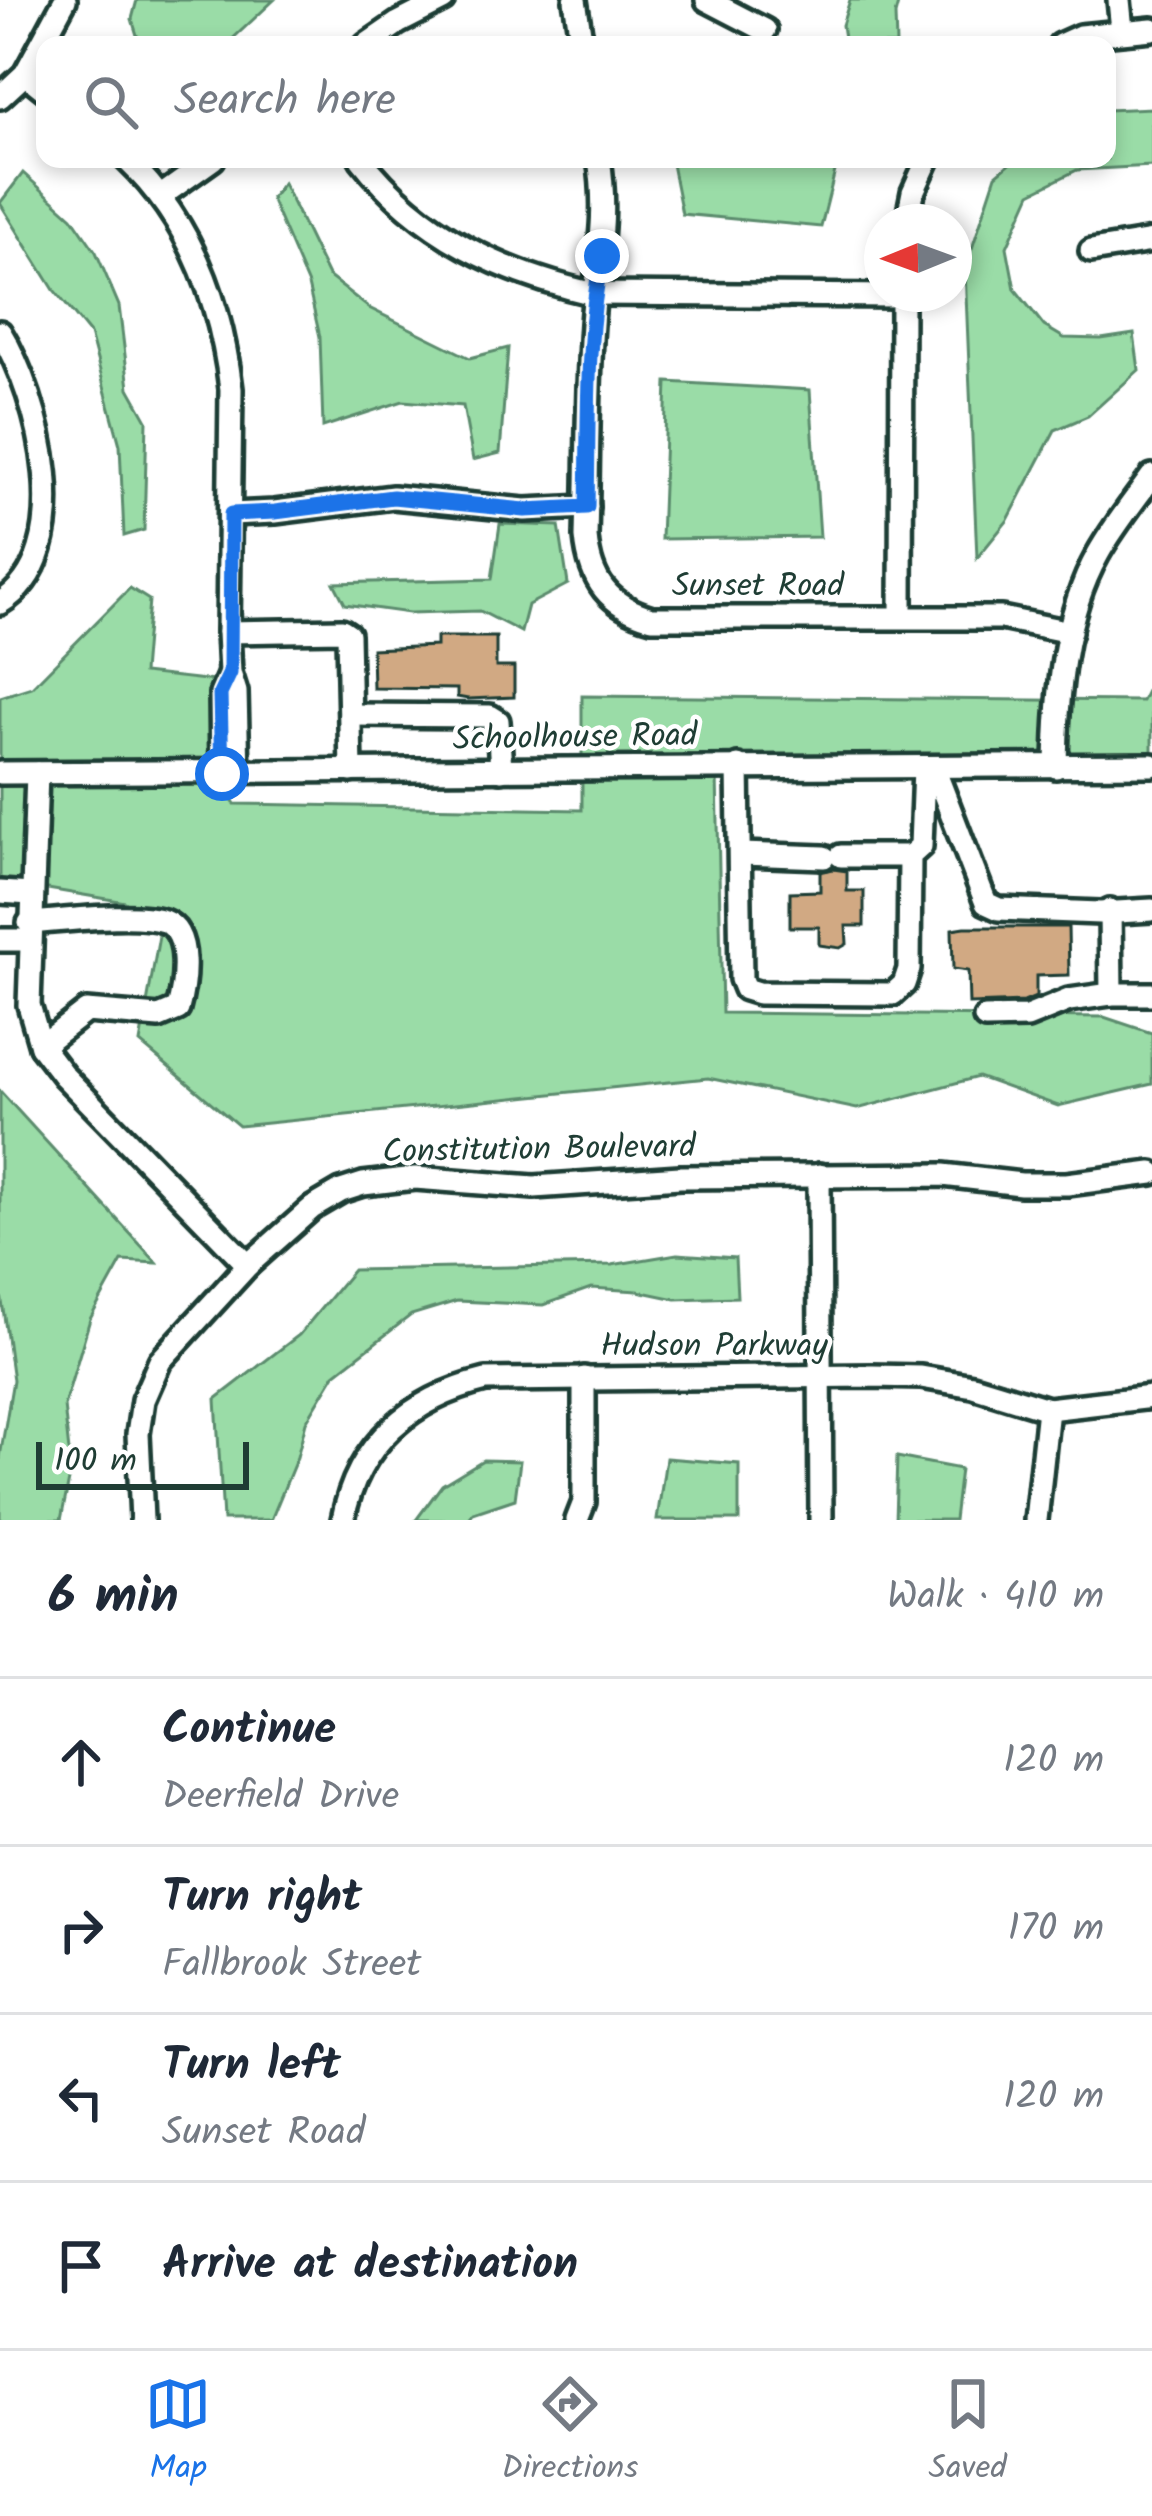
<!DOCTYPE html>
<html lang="en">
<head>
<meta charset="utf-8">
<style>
	body { margin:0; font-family:Kalam,sans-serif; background:#f2f2f3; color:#1f2937 }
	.compass { position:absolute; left:864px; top:204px; width:108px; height:108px; border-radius:50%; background:#fff; box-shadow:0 6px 18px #0003; rotate:269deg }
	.scale { position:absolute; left:36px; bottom:30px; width:213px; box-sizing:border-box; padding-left:12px; border:6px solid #1f3d34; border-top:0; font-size:33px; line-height:42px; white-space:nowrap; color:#1f3d34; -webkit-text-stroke:9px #fff; paint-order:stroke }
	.stop { position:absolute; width:36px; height:36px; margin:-27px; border:9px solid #1a73e8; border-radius:50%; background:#fff }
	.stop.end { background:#1a73e8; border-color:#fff; box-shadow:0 3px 12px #0008 }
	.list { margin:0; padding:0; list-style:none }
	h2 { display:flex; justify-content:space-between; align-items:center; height:156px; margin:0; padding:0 48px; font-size:51px }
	h2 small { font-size:39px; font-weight:400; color:#747a83 }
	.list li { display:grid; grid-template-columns:78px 1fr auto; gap:36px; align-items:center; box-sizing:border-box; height:168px; padding:0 48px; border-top:3px solid #e0e1e3 }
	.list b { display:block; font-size:45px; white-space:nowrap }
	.list p { margin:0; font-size:39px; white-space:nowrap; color:#747a83 }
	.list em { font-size:39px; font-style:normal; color:#747a83 }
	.icon { flex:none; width:66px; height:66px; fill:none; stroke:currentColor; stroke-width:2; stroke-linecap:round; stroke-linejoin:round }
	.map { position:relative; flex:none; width:1152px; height:1520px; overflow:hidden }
	.search { position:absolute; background:#fff; box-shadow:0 6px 18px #0003; left:36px; right:36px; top:36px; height:132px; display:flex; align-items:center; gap:30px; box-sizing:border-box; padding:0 42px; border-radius:24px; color:#747a83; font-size:45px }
	.sheet { height:828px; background:#fff }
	nav { display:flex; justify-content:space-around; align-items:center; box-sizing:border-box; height:168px; border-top:3px solid #e0e1e3; background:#fff; font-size:33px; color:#747a83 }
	nav a { display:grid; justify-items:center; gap:6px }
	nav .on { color:#1a73e8 }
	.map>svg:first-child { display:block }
	.green { fill:#9adca7; stroke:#5c8c6e; stroke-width:3 }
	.building { fill:#d1a983; stroke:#1f3d34; stroke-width:3 }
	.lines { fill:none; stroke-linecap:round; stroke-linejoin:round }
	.minor-casing { stroke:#1f3d34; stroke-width:30 }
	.minor { stroke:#fff; stroke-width:21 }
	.route { stroke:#1a73e8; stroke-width:15 }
	.labels { text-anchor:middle; stroke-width:9; stroke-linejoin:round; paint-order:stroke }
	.street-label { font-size:33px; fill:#1f3d34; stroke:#fff }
</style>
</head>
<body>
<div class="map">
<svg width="1152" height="1520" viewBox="0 0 1152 1520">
	<rect width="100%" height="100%" fill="#fff"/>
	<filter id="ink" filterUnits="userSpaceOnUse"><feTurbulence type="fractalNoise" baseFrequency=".00833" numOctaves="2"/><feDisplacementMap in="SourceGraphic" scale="24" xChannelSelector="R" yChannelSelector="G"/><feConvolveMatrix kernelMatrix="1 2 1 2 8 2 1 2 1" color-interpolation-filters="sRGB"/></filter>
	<g filter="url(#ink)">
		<g class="green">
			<path d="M137 0H274L226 45H140L132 19Z"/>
			<path d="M850 0H899L895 15 896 45H845L842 25Z"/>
			<path d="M1152 108V166L1077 170 1031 193 1007 247 1015 289 1044 326 1064 338 1101 339 1134 334 1139 370 1088 416 1055 430 1008 520 977 558 965 270 996 175 1015 159H1107V110Z"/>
			<path d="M671 159H838L821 227 682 214Z"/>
			<path d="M23 173 72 217 96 252 119 306 129 388 147 420 144 530 124 536 120 445 90 334 54 290 0 203Z"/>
			<path d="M283 183 328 276 369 308 470 358 508 348 500 453 473 460 463 406 403 401 323 427 320 337 308 285 271 199Z"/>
			<path d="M667 382 810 390 820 537 661 539Z"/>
			<path d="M500 524 559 526 568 584 528 605 521 632 480 611 409 613 345 604 334 583 492 579Z"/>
			<path d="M130 588 149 600 143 673 215 681 209 759 235 804 582 810V696L1142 701 1152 681V767L717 775 722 1013 1104 1017 1152 1033V1084L1058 1106 978 1077 857 1109 708 1078 239 1126 140 1043 159 936 125 902 0 881V697L32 687Z"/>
			<path d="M0 1091 157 1263 122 1261 90 1319 64 1406 71 1470 61 1520H0V1457L13 1380 0 1287Z"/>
			<path d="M677 1254 735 1258 737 1297 676 1299 638 1291 591 1288 543 1305 457 1301 411 1315 335 1374 306 1422 297 1457 271 1520H223L216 1399 299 1335 353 1270 612 1265Z"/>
			<path d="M897 1457 960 1469 954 1520H895Z"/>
			<path d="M666 1458 739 1464V1520H657Z"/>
			<path d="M483 1460 520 1461 515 1499 473 1513 468 1520H416L442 1485Z"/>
		</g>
		<g class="building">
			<path d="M436 637H496V667H514V697L468 699 457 697V689L373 688 372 649 436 646Z"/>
			<path d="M833 869 847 871V891H864V926H846L847 944 840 948 819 945V927H790V892L820 891V872Z"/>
			<path d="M965 927H1068L1069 975 1036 976V997L1024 1002 969 1004 968 971 953 969 952 929Z"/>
		</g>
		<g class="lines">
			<g class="minor-casing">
				<g id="minor">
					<path d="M575 0 582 45"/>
					<path d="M707 0 765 30"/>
					<path d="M1119 0 1122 30"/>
					<path d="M366 45 398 23 443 0"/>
					<path d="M1060 45 1080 36 1152 29"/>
					<path d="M25 74 45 90"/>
					<path d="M0 97 25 74 65 0"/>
					<path d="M126 159C190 220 221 302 231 389L228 632 230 673 236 692 238 774"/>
					<path d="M361 159C420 235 502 273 594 294L902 296"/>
					<path d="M599 159C609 222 596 264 592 324 587 395 588 466 586 537 590 581 609 606 652 618H1001L1070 632"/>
					<path d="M161 196 213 159"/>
					<path d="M907 222 913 192 928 159"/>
					<path d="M1091 251 1152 241"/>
					<path d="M0 332C40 397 81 554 0 603"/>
					<path d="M231 514 275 512 393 497 525 510 587 507"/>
					<path d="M901 616 902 294"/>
					<path d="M228 632 342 630 348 634 351 771"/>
					<path d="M350 715 490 716 498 721 501 770"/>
					<path d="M738 766 741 979 745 989 758 993 893 994 904 984 909 969 910 856 921 846 924 768"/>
					<path d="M1056 767C1057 697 1063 616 1098 554 1113 527 1134 501 1152 476"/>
					<path d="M934 768 986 903 999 909 1100 913 1152 910"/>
					<path d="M0 773 1152 765"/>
					<path d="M37 773 29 1005 41 1046 64 1076 248 1265"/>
					<path d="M222 774 221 694 230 673"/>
					<path d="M741 854 824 857"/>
					<path d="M841 856H910"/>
					<path d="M0 892 31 894"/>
					<path d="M1110 910 1111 994H1152"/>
					<path d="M29 923C62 921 135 911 164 921 193 932 184 987 178 1009L159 1017 86 1011 41 1046"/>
					<path d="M0 940H29"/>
					<path d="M985 1018 1027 1017 1069 1000 1111 994"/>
					<path d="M819 1175 821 1520"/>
					<path d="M142 1520 138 1434 143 1400 160 1361 248 1265 312 1208 341 1191 363 1184 415 1178 534 1187 680 1177 943 1175 1021 1184H1067L1152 1173"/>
					<path d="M343 1520C357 1443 412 1398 486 1380L872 1376 921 1377 973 1386 1048 1409 1152 1397"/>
					<path d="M577 1520 584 1502V1378"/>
					<path d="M1036 1520 1048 1409"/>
				</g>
			</g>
			<use href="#minor" class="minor"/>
		</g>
	</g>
	<g class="lines" filter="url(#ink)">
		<path class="route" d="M222 774 220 694 230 673 231 514 275 512 393 497 525 510 587 507C589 423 585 338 602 256"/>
	</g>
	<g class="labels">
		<g class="street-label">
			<text x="758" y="596">Sunset Road</text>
			<text transform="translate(575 735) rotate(-1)" y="12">Schoolhouse Road</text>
			<text transform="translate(539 1147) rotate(-1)" y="12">Constitution Boulevard</text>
			<text x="714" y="1356">Hudson Parkway</text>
		</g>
	</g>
</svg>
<svg class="compass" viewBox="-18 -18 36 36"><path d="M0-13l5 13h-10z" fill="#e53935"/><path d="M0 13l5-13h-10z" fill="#747a83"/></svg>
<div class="scale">100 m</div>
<div class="stop" style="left:222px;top:774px"></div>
<div class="stop end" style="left:602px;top:256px"></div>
<div class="search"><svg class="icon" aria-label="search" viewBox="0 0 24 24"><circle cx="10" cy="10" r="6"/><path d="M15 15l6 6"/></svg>Search here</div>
</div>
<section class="sheet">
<h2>6 min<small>Walk · 410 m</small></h2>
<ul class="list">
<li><svg class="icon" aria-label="ahead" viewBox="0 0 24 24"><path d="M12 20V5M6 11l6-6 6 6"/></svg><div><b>Continue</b><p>Deerfield Drive</p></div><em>120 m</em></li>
<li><svg class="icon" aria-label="right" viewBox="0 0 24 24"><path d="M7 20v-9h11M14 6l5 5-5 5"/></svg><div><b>Turn right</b><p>Fallbrook Street</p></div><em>170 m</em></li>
<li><svg class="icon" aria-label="left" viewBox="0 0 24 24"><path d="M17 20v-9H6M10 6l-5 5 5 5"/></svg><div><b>Turn left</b><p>Sunset Road</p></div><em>120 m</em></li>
<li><svg class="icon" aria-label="arrive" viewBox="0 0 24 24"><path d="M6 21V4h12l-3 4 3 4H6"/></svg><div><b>Arrive at destination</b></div></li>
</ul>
</section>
<nav>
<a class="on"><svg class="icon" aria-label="map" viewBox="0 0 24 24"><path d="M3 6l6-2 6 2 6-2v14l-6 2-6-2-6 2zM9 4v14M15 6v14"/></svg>Map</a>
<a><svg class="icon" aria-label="directions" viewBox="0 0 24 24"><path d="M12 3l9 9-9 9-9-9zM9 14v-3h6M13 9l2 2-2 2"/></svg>Directions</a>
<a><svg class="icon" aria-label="saved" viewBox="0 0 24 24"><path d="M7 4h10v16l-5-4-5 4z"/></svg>Saved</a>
</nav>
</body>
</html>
